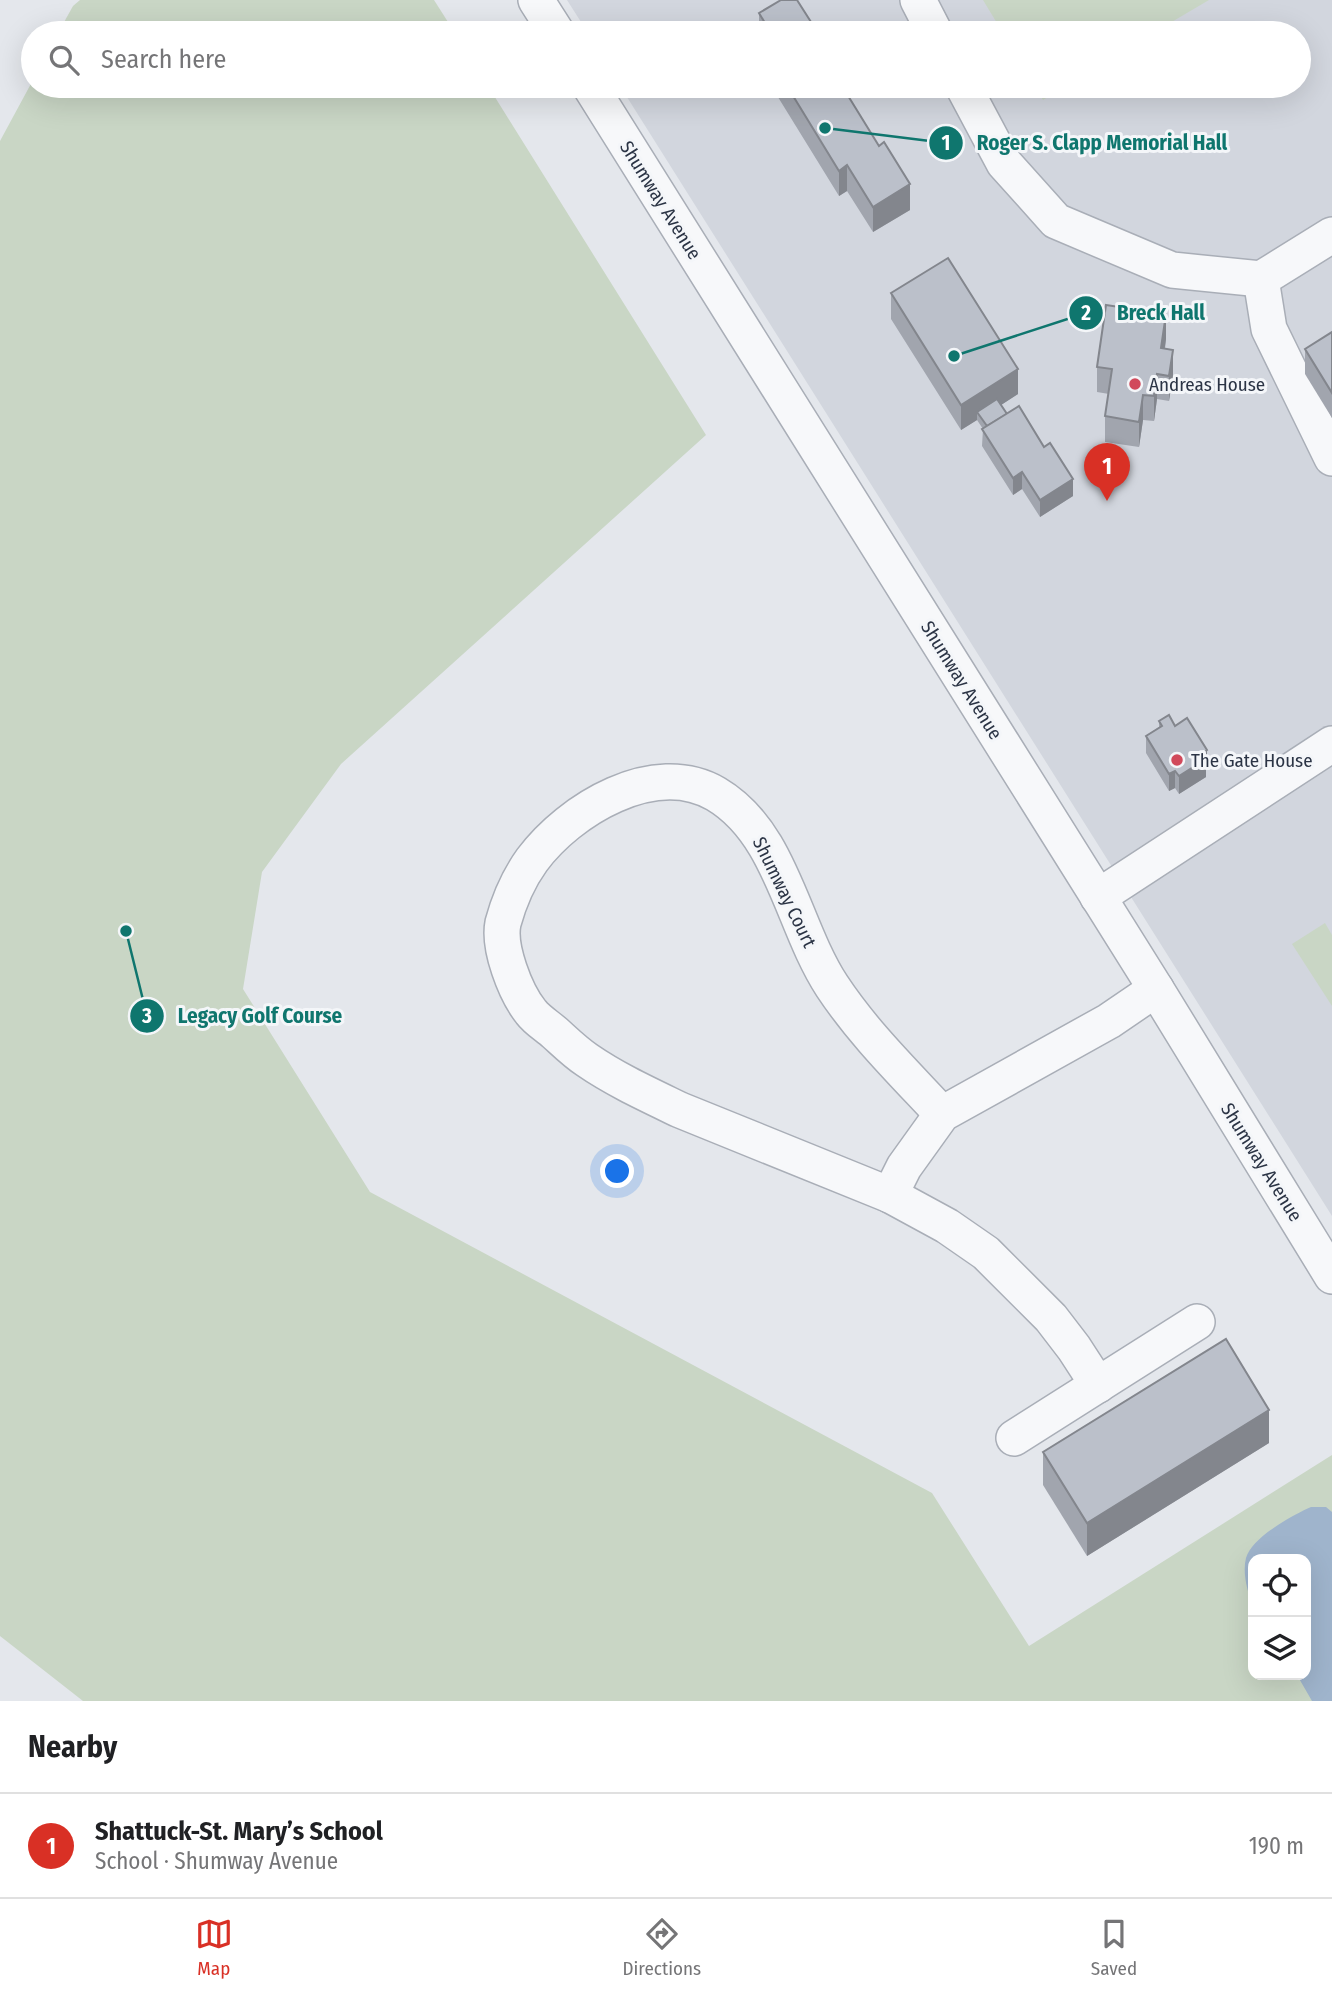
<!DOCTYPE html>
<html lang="en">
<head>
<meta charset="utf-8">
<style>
	body { margin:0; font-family:"Fira Sans Condensed",sans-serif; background:#f6f6f6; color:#202124 }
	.controls { position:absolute; right:21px; bottom:21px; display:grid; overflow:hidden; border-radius:14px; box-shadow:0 7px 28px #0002 }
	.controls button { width:63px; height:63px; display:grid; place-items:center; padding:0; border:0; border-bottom:2px solid #e0e0e0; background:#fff; color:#202124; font:35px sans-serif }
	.you { position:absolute; left:618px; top:1172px; width:24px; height:24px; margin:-18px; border:5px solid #fff; border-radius:50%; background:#1a73e8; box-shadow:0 0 0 10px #1a73e833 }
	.badge { display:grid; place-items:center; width:46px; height:46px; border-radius:50%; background:#d93025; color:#fff; font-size:23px; font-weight:700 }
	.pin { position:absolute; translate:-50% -58px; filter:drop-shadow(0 2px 4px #0008) }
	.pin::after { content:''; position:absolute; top:37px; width:24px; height:21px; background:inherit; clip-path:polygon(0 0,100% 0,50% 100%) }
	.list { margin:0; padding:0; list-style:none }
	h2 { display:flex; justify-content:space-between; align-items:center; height:91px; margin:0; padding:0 28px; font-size:30px }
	h2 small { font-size:23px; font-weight:400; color:#757577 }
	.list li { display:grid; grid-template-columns:46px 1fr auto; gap:21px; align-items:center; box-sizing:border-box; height:105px; padding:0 28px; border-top:2px solid #e0e0e0 }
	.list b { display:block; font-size:26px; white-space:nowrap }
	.list p { margin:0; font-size:23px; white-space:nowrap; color:#757577 }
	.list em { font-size:23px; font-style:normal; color:#757577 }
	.icon { flex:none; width:38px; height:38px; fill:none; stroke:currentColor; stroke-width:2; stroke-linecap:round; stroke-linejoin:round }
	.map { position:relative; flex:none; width:1332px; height:1701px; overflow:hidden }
	.search { position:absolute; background:#fff; box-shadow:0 7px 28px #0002; left:21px; right:21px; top:21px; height:77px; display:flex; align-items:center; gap:18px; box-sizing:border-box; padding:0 24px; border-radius:38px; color:#757577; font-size:26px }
	.sheet { height:196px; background:#fff }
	nav { display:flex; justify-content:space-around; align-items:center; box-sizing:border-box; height:98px; border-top:2px solid #e0e0e0; background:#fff; font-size:19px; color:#757577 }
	nav a { display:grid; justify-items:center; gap:4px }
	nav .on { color:#d93025 }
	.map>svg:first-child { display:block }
	.built { fill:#d2d6de }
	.green { fill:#c9d6c5; fill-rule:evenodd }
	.water { fill:#9fb4cc }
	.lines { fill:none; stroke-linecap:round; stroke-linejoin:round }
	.minor-casing { stroke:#a9aeb7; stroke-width:38 }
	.minor { stroke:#f7f8fa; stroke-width:35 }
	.wall { fill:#a1a5ae }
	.shaded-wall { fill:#83868d }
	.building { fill:#bbc0ca; stroke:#83868d; stroke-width:2 }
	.poi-dot { fill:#d1495b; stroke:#f4f6f9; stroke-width:2.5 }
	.labels { text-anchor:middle; stroke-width:6; stroke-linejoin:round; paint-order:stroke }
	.street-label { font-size:19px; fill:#2b3445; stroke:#f4f6f9 }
	.poi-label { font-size:19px; fill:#2b3445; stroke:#f4f6f9; text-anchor:start }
	.leader { fill:none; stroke:#0f766e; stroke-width:2.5 }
	.callout-dot { fill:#0f766e; stroke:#f4f6f9; stroke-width:2.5 }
	.mark-label { font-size:21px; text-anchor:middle; font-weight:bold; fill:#fff }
	.callout-label { font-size:21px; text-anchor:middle; font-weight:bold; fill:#0f766e; stroke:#f4f6f9; stroke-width:6; stroke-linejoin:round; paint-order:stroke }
</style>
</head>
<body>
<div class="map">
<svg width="1332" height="1701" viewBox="0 0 1332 1701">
	<rect width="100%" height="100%" fill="#e4e7ec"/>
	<path class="built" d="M567 0H1332V1216L620 86H1299V33H588Z"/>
	<g class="green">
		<path d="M80 0H434L455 33H58L73 6Z"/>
		<path d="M983 0H1209L1153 33H1003Z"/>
		<path d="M33 80V86H488L706 435 341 764 262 872 243 989 370 1192 932 1493 1029 1646 1332 1455V1701H83L0 1636V141ZM1253 1559H1306V1675H1253Z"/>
		<path d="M1035 86H1066L1043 100Z"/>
		<path d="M1325 923 1332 935V1006L1292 944Z"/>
	</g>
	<path class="water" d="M1311 1507H1326L1332 1512V1701H1312L1297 1675H1306V1559H1253V1608C1248 1592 1242 1574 1246 1558 1252 1537 1293 1515 1311 1507Z"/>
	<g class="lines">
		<g class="minor-casing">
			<g id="minor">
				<path d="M536 0 557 33"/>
				<path d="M918 0 935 33"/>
				<path d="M590 86 1156 989 1332 1276"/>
				<path d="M963 86 1004 163 1056 221 1172 270 1261 279 1332 235"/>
				<path d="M1261 279 1269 329 1332 458"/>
				<path d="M1098 897 1332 744"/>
				<path d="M942 1114C903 1072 863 1033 832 986 792 925 782 833 716 794 654 758 569 810 532 860 519 878 509 901 503 923 498 947 515 992 531 1012 537 1020 547 1026 555 1033 565 1042 575 1052 587 1060 616 1080 649 1095 680 1110L890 1195 947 1226 986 1253 1051 1318 1074 1348 1098 1385"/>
				<path d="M890 1195 904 1167 942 1114 1109 1021 1156 989"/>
				<path d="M1014 1438 1197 1322"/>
			</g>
		</g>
		<use href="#minor" class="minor"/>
	</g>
	<g class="wall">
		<path d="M759 13 818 33H759Z"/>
		<path d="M773 86H842L910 210 873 232 847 191 839 196 773 89Z"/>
		<path d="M891 293 1018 394 1001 405 1007 414 1073 496 1040 517 1022 489 1013 495 982 446 983 429 977 420 961 430 891 319Z"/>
		<path d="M1332 332V418L1305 374V349Z"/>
		<path d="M1166 339 1165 349 1173 375 1169 401 1157 399 1154 421 1143 420 1139 447 1105 442V416L1109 394 1097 392V367Z"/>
		<path d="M1159 721 1175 726 1207 767 1206 768V777L1179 794 1175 788 1169 791 1146 753V736L1159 727Z"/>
		<path d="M1269 1443 1087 1556 1043 1485V1452Z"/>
	</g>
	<g class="shaded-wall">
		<path d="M847 165V191L839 196V171Z"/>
		<path d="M910 184V210L873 232V207Z"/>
		<path d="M1166 314V339L1161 373V348Z"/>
		<path d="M1173 350V375L1169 401V376Z"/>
		<path d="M1018 369V394L981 418 977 412V420L961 430V405Z"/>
		<path d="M1157 374V399L1154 421V396Z"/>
		<path d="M1143 395V420L1139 447V422Z"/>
		<path d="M1022 472V489L1013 495V478Z"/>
		<path d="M1073 479V496L1040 517V500Z"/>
		<path d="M1207 750V767L1206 768V777L1179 794V776L1202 754Z"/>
		<path d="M1175 771V788L1169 791V774Z"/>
		<path d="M1269 1410V1443L1087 1556V1523Z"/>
	</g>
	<g class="building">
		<path d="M781 0H797L818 33H771L759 13Z"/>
		<path d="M787 86H842L879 146 884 142 910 184 873 207 847 165 839 171Z"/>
		<path d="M948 258 1018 369 961 405 891 293Z"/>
		<path d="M1106 305 1166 314 1161 348 1173 350 1169 376 1157 374 1154 396 1143 395 1139 422 1105 416 1112 369 1097 367Z"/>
		<path d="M1332 332V393L1305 349Z"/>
		<path d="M997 399 1007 414 987 426 977 412Z"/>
		<path d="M1019 406 1044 447 1050 443 1073 479 1040 500 1022 472 1013 478 982 429Z"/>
		<path d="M1169 715 1175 726 1187 718 1207 750 1202 754 1206 759 1179 776 1175 771 1169 774 1146 736 1162 726 1159 721Z"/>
		<path d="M1226 1339 1269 1410 1087 1523 1043 1452Z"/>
	</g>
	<g class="poi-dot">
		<circle cx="1135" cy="384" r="7"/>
		<circle cx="1177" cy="760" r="7"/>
	</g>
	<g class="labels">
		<g class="street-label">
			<text transform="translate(661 200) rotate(58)" y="7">Shumway Avenue</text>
			<text transform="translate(962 680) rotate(58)" y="7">Shumway Avenue</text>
			<text transform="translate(785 892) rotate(64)" y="7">Shumway Court</text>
			<text transform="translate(1262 1162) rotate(58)" y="7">Shumway Avenue</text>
		</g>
		<g class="poi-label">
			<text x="1149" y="391">Andreas House</text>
			<text x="1191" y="767">The Gate House</text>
		</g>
	</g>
	<path class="leader" d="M825 128L946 143M954 356L1086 313M126 931L147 1016"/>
	<g class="callout-dot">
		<circle cx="825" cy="128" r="7"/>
		<circle cx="954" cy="356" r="7"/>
		<circle cx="126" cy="931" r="7"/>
		<circle cx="946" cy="143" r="18"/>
		<circle cx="1086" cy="313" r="18"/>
		<circle cx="147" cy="1016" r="18"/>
	</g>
	<g class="mark-label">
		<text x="946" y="150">1</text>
		<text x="1086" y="320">2</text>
		<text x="147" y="1023">3</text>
	</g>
	<g class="callout-label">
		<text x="1102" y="150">Roger S. Clapp Memorial Hall</text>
		<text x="1161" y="320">Breck Hall</text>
		<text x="260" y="1023">Legacy Golf Course</text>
	</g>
</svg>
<div class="controls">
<button><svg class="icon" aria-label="locate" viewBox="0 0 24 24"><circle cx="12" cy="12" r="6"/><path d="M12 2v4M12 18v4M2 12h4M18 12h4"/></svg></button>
<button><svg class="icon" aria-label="layers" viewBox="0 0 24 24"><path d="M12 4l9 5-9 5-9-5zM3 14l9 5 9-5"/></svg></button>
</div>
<div class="you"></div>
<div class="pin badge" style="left:1107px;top:501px">1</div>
<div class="search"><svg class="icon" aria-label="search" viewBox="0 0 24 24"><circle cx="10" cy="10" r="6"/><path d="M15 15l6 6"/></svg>Search here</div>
</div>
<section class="sheet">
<h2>Nearby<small></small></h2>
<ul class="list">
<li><span class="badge">1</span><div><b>Shattuck-St. Mary’s School</b><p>School · Shumway Avenue</p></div><em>190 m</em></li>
</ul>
</section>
<nav>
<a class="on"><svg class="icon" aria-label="map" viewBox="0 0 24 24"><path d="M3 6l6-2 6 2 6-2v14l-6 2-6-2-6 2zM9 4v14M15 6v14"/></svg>Map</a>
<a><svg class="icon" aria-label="directions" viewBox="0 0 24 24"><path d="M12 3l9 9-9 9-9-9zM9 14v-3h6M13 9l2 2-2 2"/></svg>Directions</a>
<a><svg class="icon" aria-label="saved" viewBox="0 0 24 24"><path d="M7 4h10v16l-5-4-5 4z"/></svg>Saved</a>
</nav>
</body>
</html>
